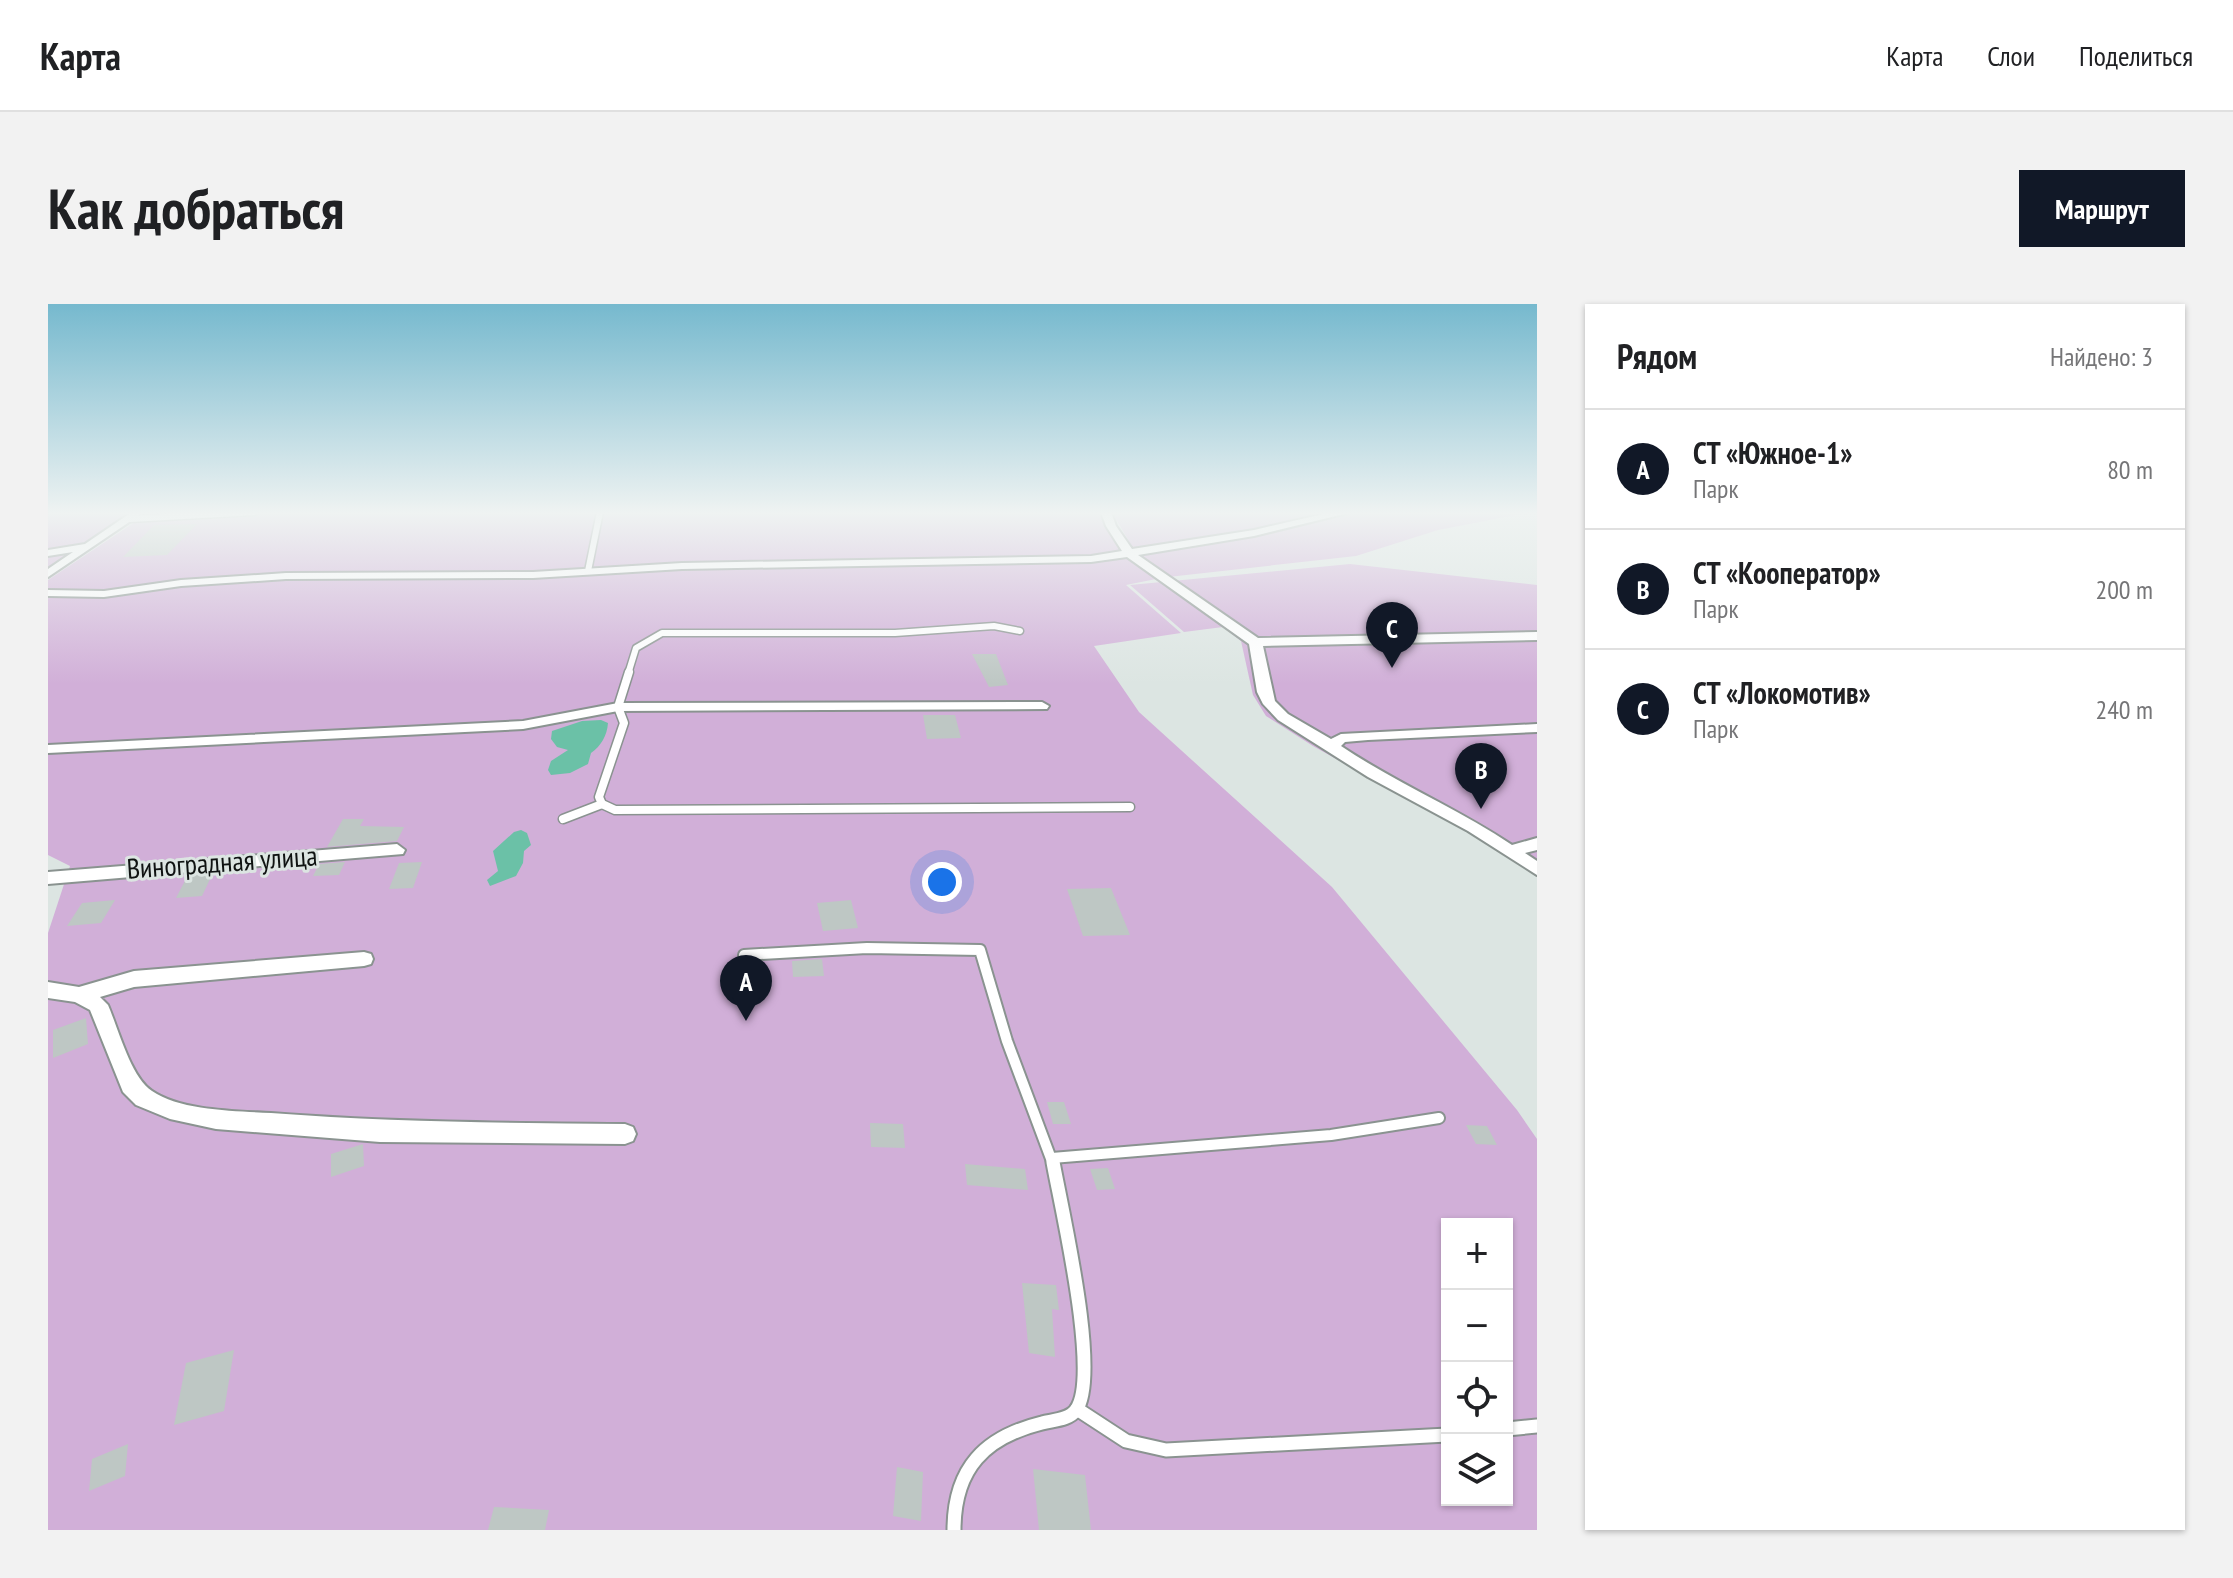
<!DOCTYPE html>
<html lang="ru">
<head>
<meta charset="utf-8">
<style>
	body { margin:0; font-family:"PT Sans Narrow",sans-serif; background:#f2f2f2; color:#202124 }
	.controls { position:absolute; right:24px; bottom:24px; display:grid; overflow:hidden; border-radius:0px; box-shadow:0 2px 6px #0004 }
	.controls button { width:72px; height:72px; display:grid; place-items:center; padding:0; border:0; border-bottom:2px solid #e0e0e0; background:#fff; color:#202124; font:40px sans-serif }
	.you { position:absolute; left:894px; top:578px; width:28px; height:28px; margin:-20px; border:6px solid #fff; border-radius:50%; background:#1a73e8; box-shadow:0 0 0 12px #1a73e833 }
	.badge { display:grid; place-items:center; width:52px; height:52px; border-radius:50%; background:#111827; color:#fff; font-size:26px; font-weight:700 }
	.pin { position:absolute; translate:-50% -66px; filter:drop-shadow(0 2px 4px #0008) }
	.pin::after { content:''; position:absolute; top:42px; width:28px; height:24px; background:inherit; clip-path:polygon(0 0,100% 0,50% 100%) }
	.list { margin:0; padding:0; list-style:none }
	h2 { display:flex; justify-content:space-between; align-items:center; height:104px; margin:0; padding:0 32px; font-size:34px }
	h2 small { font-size:26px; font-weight:400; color:#757577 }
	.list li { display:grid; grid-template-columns:52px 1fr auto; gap:24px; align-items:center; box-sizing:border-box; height:120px; padding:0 32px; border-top:2px solid #e0e0e0 }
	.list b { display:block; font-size:30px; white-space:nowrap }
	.list p { margin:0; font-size:26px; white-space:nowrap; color:#757577 }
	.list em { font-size:26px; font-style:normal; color:#757577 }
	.icon { flex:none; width:44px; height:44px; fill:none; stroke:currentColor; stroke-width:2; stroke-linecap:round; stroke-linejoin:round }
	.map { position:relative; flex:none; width:1489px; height:1226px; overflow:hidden; border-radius:0px }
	header { display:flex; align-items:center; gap:48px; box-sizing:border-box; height:112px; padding:0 40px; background:#fff; border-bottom:2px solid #e0e0e0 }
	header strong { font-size:38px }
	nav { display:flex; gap:44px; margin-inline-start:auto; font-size:28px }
	.intro { display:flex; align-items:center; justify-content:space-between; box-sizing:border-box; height:192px; padding:0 48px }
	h1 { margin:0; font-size:56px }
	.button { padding:20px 36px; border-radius:0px; background:#111827; color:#fff; font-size:28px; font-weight:700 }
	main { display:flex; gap:48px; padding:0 48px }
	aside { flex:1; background:#fff; border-radius:0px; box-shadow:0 2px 6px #0004 }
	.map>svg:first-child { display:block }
	.green { fill:#d1afd8; fill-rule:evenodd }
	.water { fill:#6bc1a7 }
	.building { fill:#bec7c4 }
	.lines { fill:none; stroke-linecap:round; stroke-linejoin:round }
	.lane-far3-casing { stroke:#8a9390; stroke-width:9 }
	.lane-far2-casing { stroke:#8a9390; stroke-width:11 }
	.lane-far1-casing { stroke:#8a9390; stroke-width:14 }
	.lane-casing { stroke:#8a9390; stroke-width:17 }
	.street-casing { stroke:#8a9390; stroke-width:4 }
	.lane-far3 { stroke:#fff; stroke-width:6 }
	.lane-far2 { stroke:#fff; stroke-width:8 }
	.lane-far1 { stroke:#fff; stroke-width:10 }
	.lane { stroke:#fff; stroke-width:13 }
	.street { fill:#fff; fill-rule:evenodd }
	.labels { text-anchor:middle; stroke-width:6; stroke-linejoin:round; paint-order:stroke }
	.street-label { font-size:28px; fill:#0f1312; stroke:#dce5e2 }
</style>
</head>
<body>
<header>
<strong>Карта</strong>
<nav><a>Карта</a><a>Слои</a><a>Поделиться</a></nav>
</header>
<div class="intro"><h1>Как добраться</h1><a class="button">Маршрут</a></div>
<main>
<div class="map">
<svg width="1489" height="1226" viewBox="0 0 1489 1226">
	<rect width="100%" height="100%" fill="#dce5e2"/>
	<g class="green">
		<path d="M0 208H85L0 266Z"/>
		<path d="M102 208H1054C1064 240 1083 255 1108 275L1078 281 1133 329 1046 342 1091 408 1284 583 1469 806 1489 835V1226H0V629L22 562 0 551V276ZM1399 920H1459V1196H1399Z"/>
		<path d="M1064 208H1483L1390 226 1308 252 1120 273 1086 246Z"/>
		<path d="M1302 260 1489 281V567L1265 442 1218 412 1205 391 1193 337 1175 323 1136 328 1082 281Z"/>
	</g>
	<g class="water">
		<path d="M553 416 560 419C559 432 553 442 543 449L540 460 522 469 503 471 500 466 503 457 520 446 509 443 503 435 504 427 534 417Z"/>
		<path d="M473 526 479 529 483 541 476 547 475 559 468 572 442 582 439 576 450 567 445 547 466 528Z"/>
	</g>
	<g class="building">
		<path d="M149 220 119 251 75 253 106 221Z"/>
		<path d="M924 350H948L960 381 941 383Z"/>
		<path d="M875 411H907L913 434 879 435Z"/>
		<path d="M295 515H316L312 522 356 523 349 537 279 543Z"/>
		<path d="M297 558 291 571 265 572 271 560Z"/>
		<path d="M374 558 365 584 341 585 351 559Z"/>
		<path d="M165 569 154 592 128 594 140 571Z"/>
		<path d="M1063 584 1082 631 1035 632 1019 585Z"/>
		<path d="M67 596 53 619 19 622 34 599Z"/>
		<path d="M803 596 810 624 775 627 769 599Z"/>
		<path d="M774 655 776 672 745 673 744 657Z"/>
		<path d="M38 714 40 740 5 754V726Z"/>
		<path d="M999 798H1016L1023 820H1005Z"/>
		<path d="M822 819 855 820 857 844 823 843Z"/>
		<path d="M1418 821 1439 822 1449 841 1428 840Z"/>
		<path d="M315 840 316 862 283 873V850Z"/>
		<path d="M917 860 977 865 980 886 919 881Z"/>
		<path d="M1060 864 1067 885 1049 886 1042 865Z"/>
		<path d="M974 979 1008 981 1011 1006 1004 1005 1007 1053 981 1049Z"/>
		<path d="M186 1046 176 1107 126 1121 138 1059Z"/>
		<path d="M80 1140 77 1172 41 1187 44 1155Z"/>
		<path d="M849 1163 875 1168 873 1217 845 1212Z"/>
		<path d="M985 1165 1037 1171 1043 1226H991Z"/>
		<path d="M446 1203 501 1206 497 1226H440Z"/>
	</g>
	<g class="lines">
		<g class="lane-far3-casing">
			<g id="lane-far3">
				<path d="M82 215 206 208"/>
				<path d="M540 267 552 208"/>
				<path d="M580 370 588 344 614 329H847L946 322 972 327"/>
			</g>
		</g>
		<g class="lane-far2-casing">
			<g id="lane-far2">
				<path d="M581 368 570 403 576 419 551 493 554 500 567 506 1082 503"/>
				<path d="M515 515 554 500"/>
			</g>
		</g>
		<g class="lane-far1-casing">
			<g id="lane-far1">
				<path d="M696 651 819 644 932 646 959 737 1005 860"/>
				<path d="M1004 854 1283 831 1391 814"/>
			</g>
		</g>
		<g class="lane-casing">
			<g id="lane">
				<path d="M1029 1105 1078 1137 1118 1146 1399 1131"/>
				<path d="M1459 1125 1489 1122"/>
				<path d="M906 1226C906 1164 937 1133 994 1119 1005 1116 1021 1116 1028 1106 1053 1072 1013 903 1005 858"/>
			</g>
		</g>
		<g class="street-casing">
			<g id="street">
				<path d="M84 208H96L0 273V265L25 248 0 252V246L37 240Z"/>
				<path d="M1053 208H1063L1068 222 1084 245 1206 226 1284 208H1304L1206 232 1090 251 1210 334 1489 328V336L1215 342 1227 397 1240 410 1283 435 1293 430 1489 420V428L1320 436 1297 438 1293 442C1348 479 1409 504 1464 541L1489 534V546L1477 549 1489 557V571L1420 527 1320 473 1230 416 1215 400 1209 388 1201 340 1079 253 1043 258 634 265 485 274 238 275 133 282 56 293 0 292V286L56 287 133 276 238 269 485 268 634 259 1043 252 1074 247 1058 222Z"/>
				<path d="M994 398 1001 402 999 405 570 407 475 425 0 449V441L475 417 570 399Z"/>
				<path d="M349 540 357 546 355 550 0 580V568Z"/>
				<path d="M316 648 323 650 325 655 323 660 316 662 86 683 52 693 60 701C70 724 83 774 104 787 133 807 189 807 223 809 341 818 459 819 577 820L585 823 588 830 585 837 577 840 332 838 168 825 122 815 88 801 75 788 42 706 27 698 0 694V678L31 683 86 667Z"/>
			</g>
		</g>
		<use href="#lane-far3" class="lane-far3"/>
		<use href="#lane-far2" class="lane-far2"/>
		<use href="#lane-far1" class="lane-far1"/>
		<use href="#lane" class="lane"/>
		<use href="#street" class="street"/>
	</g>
	<linearGradient id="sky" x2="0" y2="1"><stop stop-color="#76b9ce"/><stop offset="0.55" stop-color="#eff3f2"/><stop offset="1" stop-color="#eff3f2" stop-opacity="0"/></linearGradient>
	<rect width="1489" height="380" fill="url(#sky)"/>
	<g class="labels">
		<g class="street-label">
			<text transform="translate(174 558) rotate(-4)" y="10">Виноградная улица</text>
		</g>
	</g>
</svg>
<div class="controls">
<button>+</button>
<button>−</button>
<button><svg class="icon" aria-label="locate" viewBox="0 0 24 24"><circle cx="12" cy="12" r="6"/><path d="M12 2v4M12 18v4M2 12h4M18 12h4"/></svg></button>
<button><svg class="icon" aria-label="layers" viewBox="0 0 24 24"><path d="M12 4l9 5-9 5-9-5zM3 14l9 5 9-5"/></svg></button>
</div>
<div class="you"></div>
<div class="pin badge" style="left:698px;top:717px">A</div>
<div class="pin badge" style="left:1433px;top:505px">B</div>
<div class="pin badge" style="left:1344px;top:364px">C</div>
</div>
<aside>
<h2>Рядом<small>Найдено: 3</small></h2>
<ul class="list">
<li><span class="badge">A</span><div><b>СТ «Южное-1»</b><p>Парк</p></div><em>80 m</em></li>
<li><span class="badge">B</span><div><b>СТ «Кооператор»</b><p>Парк</p></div><em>200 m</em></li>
<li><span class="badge">C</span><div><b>СТ «Локомотив»</b><p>Парк</p></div><em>240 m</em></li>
</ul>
</aside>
</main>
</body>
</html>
